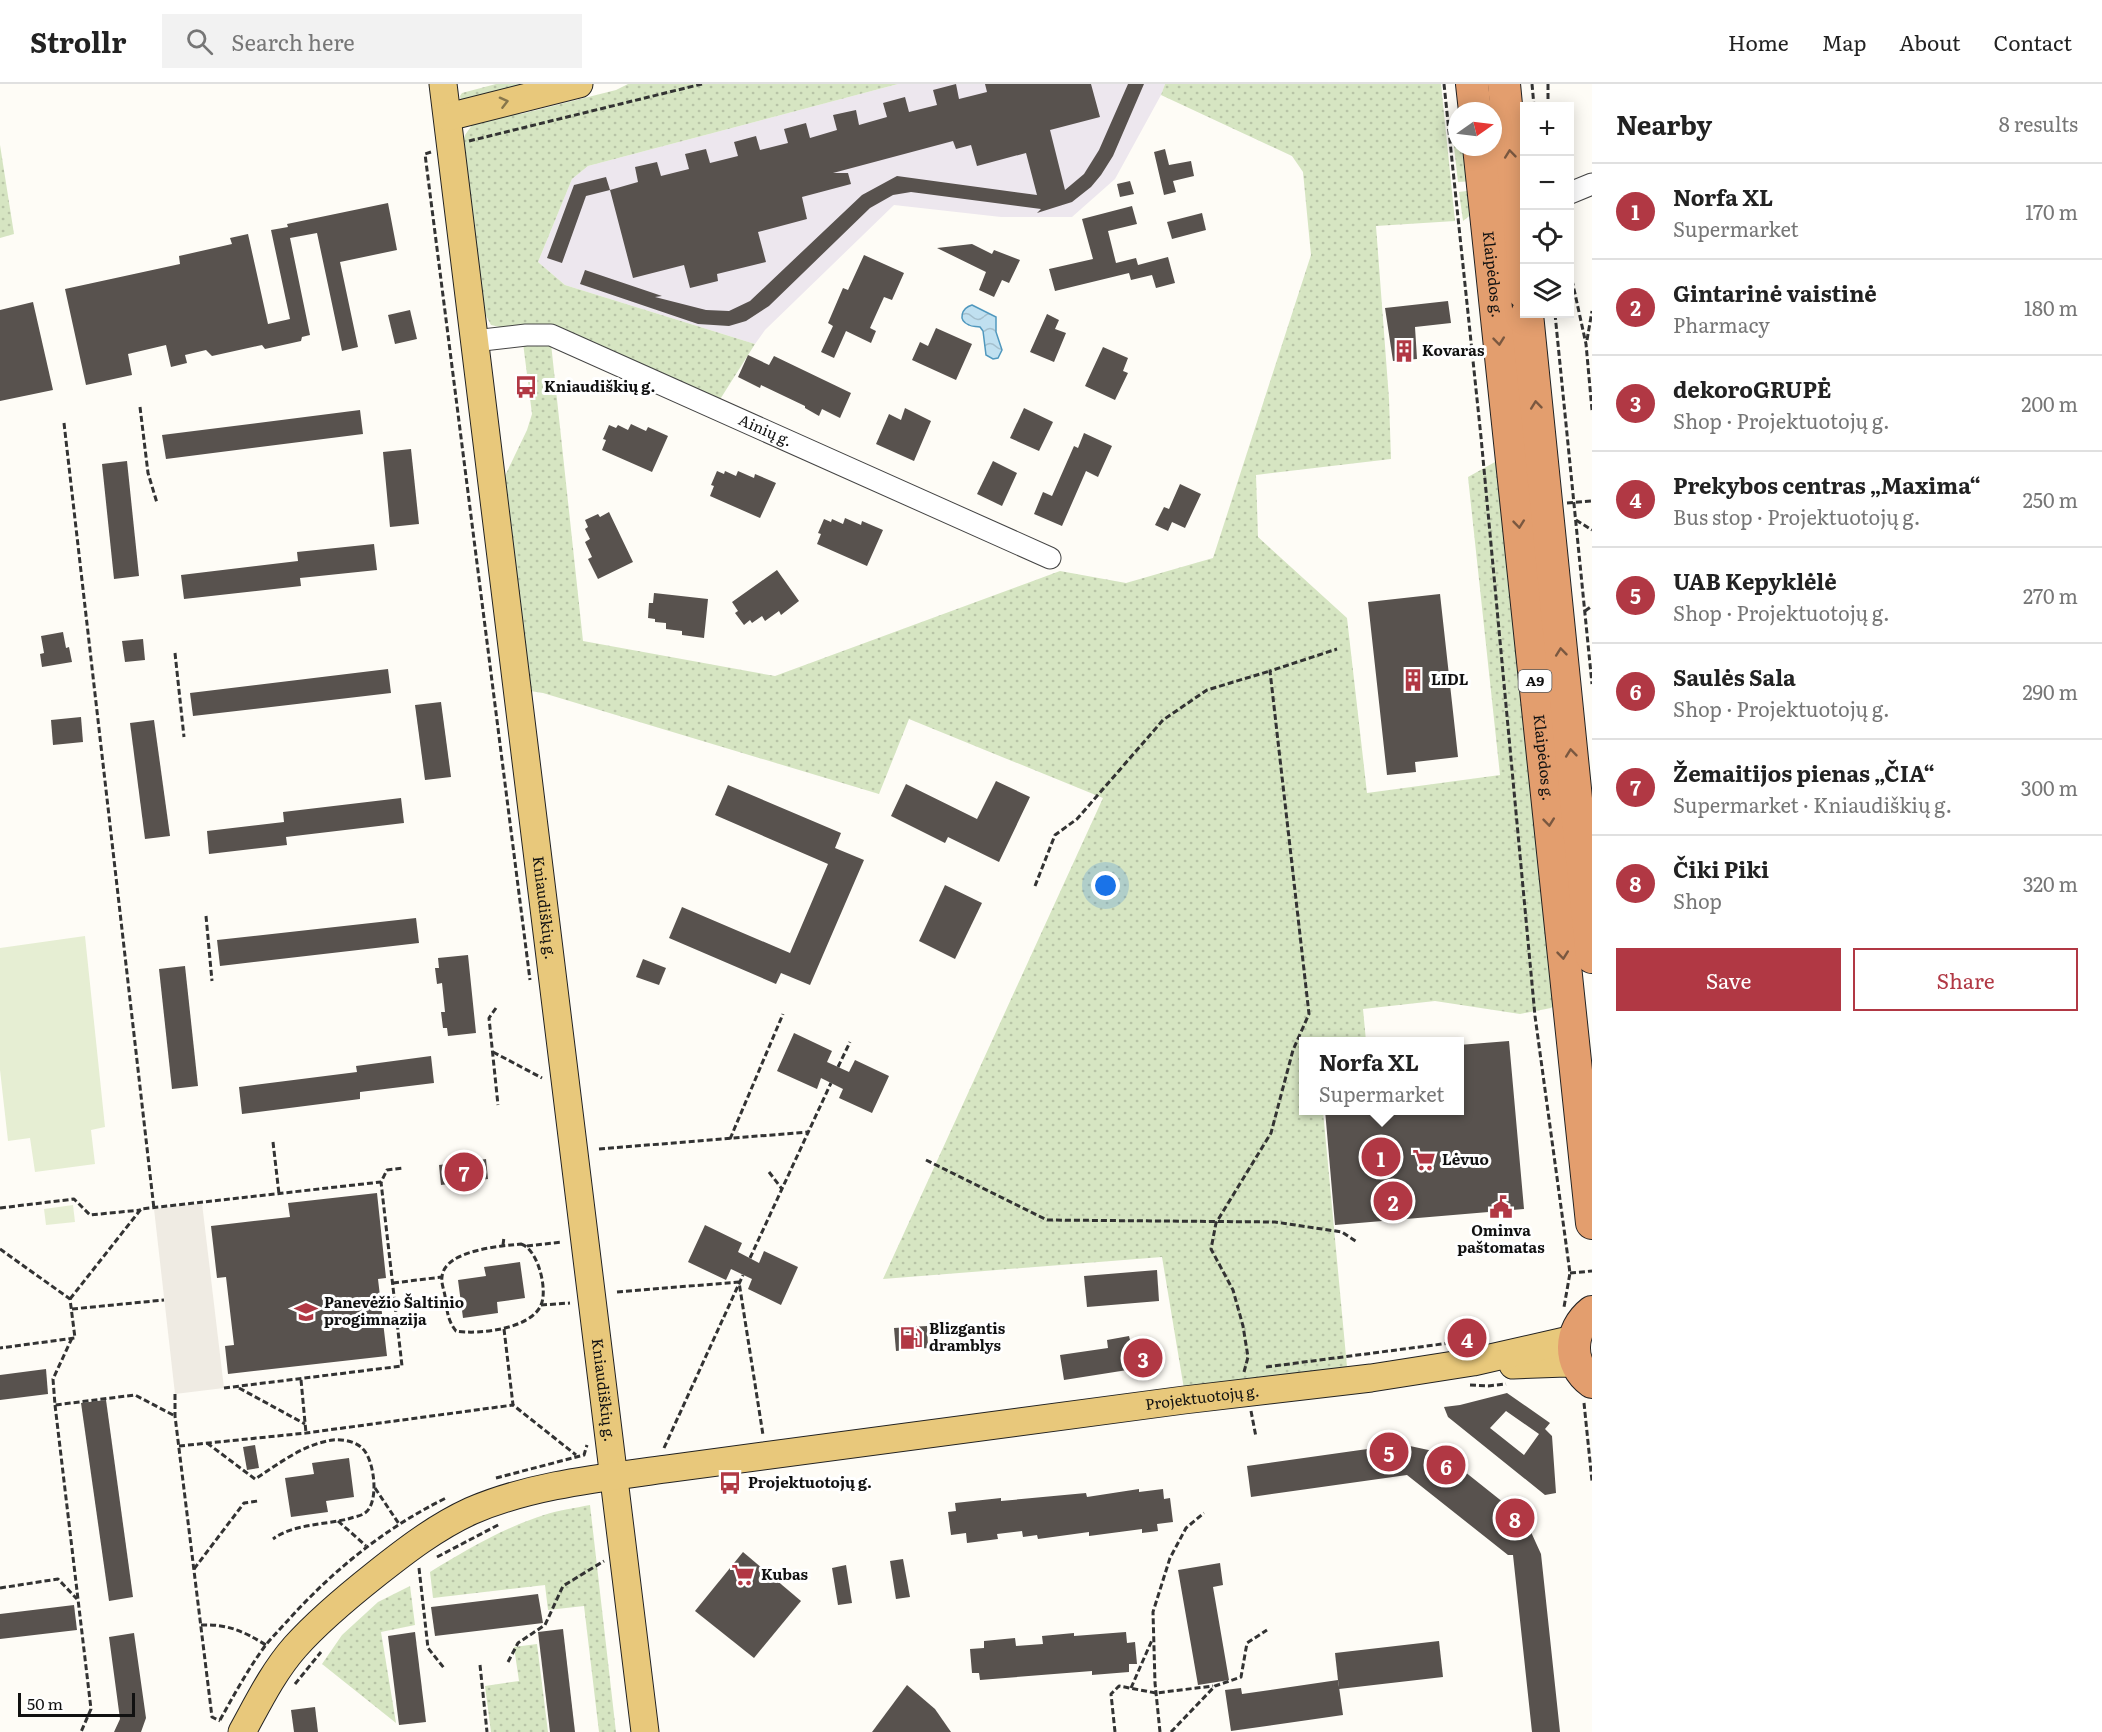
<!DOCTYPE html>
<html lang="en">
<head>
<meta charset="utf-8">
<style>
	body { margin:0; font-family:Literata,serif; background:#f2f2f2; color:#222 }
	.controls { position:absolute; right:18px; top:18px; display:grid; overflow:hidden; border-radius:0px; box-shadow:0 3px 15px #0003 }
	.controls button { width:54px; height:54px; display:grid; place-items:center; padding:0; border:0; border-bottom:2px solid #e0e0e0; background:#fff; color:#222; font:30px sans-serif }
	.compass { position:absolute; left:1448px; top:18px; width:54px; height:54px; border-radius:50%; background:#fff; box-shadow:0 3px 15px #0003; rotate:76deg }
	.scale { position:absolute; left:18px; bottom:15px; width:117px; box-sizing:border-box; padding-left:6px; border:3px solid #111; border-top:0; font-size:16px; line-height:21px; white-space:nowrap; color:#111; -webkit-text-stroke:4px #fff; paint-order:stroke }
	.you { position:absolute; left:1106px; top:802px; width:21px; height:21px; margin:-15px; border:4px solid #fff; border-radius:50%; background:#1a73e8; box-shadow:0 0 0 9px #1a73e833 }
	.badge { display:grid; place-items:center; width:39px; height:39px; border-radius:50%; background:#b13844; color:#fff; font-size:20px; font-weight:700 }
	.pin { position:absolute; translate:-50% -50%; border:3px solid #fff; box-shadow:0 2px 6px #0006 }
	.popup { position:absolute; left:1299px; top:953px; width:165px; height:78px; box-sizing:border-box; display:grid; place-content:center; border-radius:0px; background:#fff; filter:drop-shadow(0 2px 4px #0005); font-size:20px; white-space:nowrap; color:#767676 }
	.popup b { font-size:22px; color:#222 }
	.popup::after { content:''; position:absolute; left:50%; top:100%; margin-left:-12px; border:12px solid transparent; border-top-color:#fff }
	.list { margin:0; padding:0; list-style:none }
	h2 { display:flex; justify-content:space-between; align-items:center; height:78px; margin:0; padding:0 24px; font-size:26px }
	h2 small { font-size:20px; font-weight:400; color:#767676 }
	.list li { display:grid; grid-template-columns:39px 1fr auto; gap:18px; align-items:center; box-sizing:border-box; height:96px; padding:0 24px; border-top:2px solid #e0e0e0 }
	.list b { display:block; font-size:22px; white-space:nowrap }
	.list p { margin:0; font-size:20px; white-space:nowrap; color:#767676 }
	.list em { font-size:20px; font-style:normal; color:#767676 }
	.actions { display:flex; gap:12px; padding:18px 24px }
	.actions a { flex:1; padding:14px 0; border:2px solid #b13844; border-radius:0px; text-align:center; font-size:21px; color:#b13844 }
	.actions .main { background:#b13844; color:#fff }
	.icon { flex:none; width:33px; height:33px; fill:none; stroke:currentColor; stroke-width:2; stroke-linecap:round; stroke-linejoin:round }
	.map { position:relative; flex:none; width:1592px; height:1648px; overflow:hidden }
	header { display:flex; align-items:center; gap:36px; box-sizing:border-box; height:84px; padding:0 30px; background:#fff; border-bottom:2px solid #e0e0e0 }
	header strong { font-size:28px }
	nav { display:flex; gap:33px; margin-inline-start:auto; font-size:21px }
	.search { width:420px; height:54px; background:#f2f2f2; display:flex; align-items:center; gap:15px; box-sizing:border-box; padding:0 21px; border-radius:0px; color:#767676; font-size:22px }
	main { display:flex }
	aside { flex:1; background:#fff }
	.map>svg:first-child { display:block }
	.industrial { fill:#ede7ee }
	.grass { fill:url(#grass-dots) }
	.pitch { fill:#e6eed3 }
	.plaza { fill:#efebe3 }
	.water { fill:url(#water-waves); stroke:#5098be; stroke-width:1.5 }
	.building { fill:#58524e; fill-rule:evenodd }
	.lines { fill:none; stroke-linecap:round; stroke-linejoin:round }
	.minor-casing { stroke:#444; stroke-width:23 }
	.major-casing { stroke:#222; stroke-width:29 }
	.highway-casing { stroke:#222; stroke-width:34 }
	.path { stroke:#333; stroke-width:3; stroke-dasharray:6 3; stroke-linecap:butt }
	.minor { stroke:#fff; stroke-width:21 }
	.major { stroke:#e8c87b; stroke-width:27 }
	.highway { stroke:#e39e6e; stroke-width:32 }
	.oneway { stroke:#87764b }
	.oneway2 { stroke:#7a5840 }
	.labels { text-anchor:middle; stroke-width:6; stroke-linejoin:round; paint-order:stroke }
	.shield { fill:#fff; stroke:#585858; stroke-width:1.5 }
	.shield-label { font-size:14px; font-weight:bold; fill:#111 }
	.street-label { font-size:15px; fill:#111; stroke:#fff }
	.poi-label { font-size:15px; font-weight:bold; fill:#111; stroke:#fff; text-anchor:start }
</style>
</head>
<body>
<header>
<strong>Strollr</strong>
<div class="search"><svg class="icon" aria-label="search" viewBox="0 0 24 24"><circle cx="10" cy="10" r="6"/><path d="M15 15l6 6"/></svg>Search here</div>
<nav><a>Home</a><a>Map</a><a>About</a><a>Contact</a></nav>
</header>
<main>
<div class="map">
<svg width="1592" height="1648" viewBox="0 0 1592 1648">
	<defs>
		<pattern id="grass-dots" width="8" height="8" patternUnits="userSpaceOnUse" patternTransform="scale(1.5)"><rect width="8" height="8" fill="#d6e5c2"/><path d="M2 2h.1M6 6h.1" fill="none" stroke="#b7c3a6" stroke-width="1.8" stroke-linecap="round"/></pattern>
		<pattern id="water-waves" width="16" height="10" patternUnits="userSpaceOnUse" patternTransform="scale(1.5)"><rect width="16" height="10" fill="#c0e0f0"/><path d="M0 5q4-4 8 0t8 0" fill="none" stroke="#a4bfcd"/></pattern>
	</defs>
	<rect width="100%" height="100%" fill="#fefcf6"/>
	<path class="industrial" d="M898 0H1165L1161 11 1115 95 1072 133H1001L894 121 765 246 755 260 565 201 538 178 572 95 588 82Z"/>
	<g class="grass">
		<path d="M496 0H540L461 17 460 12 462 9Z"/>
		<path d="M628 0H898L588 82 572 95 538 178 565 201 755 260 719 317 549 241 583 557 775 592 1060 487 1126 499 1213 474 1311 171 1303 88 1292 72 1161 11 1165 0H1441L1455 137 1376 142 1389 315 1391 375 1256 391 1258 453 1347 534 1367 709 1500 691 1468 393 1495 378 1503 396 1559 915 1551 924 1520 930 1435 917 1363 925 1366 957 1303 958V1026L1323 1027 1347 1283 1184 1305 1162 1173 883 1195 1103 714 909 635 879 710 543 609 530 607 503 396 527 346 532 330 521 243 505 244 491 241 482 224 461 65 465 51 477 34 491 28 521 30 616 6Z"/>
		<path d="M1453 54H1457V63H1470L1474 97 1458 98Z"/>
		<path d="M0 61 14 150 0 154Z"/>
		<path d="M1474 106 1473 129 1463 137 1459 108Z"/>
		<path d="M590 1421 616 1648H599L584 1522 548 1526 545 1501 433 1514 430 1488C466 1466 503 1444 544 1431 559 1426 575 1424 590 1421Z"/>
		<path d="M410 1502 415 1541 381 1548 396 1639 322 1580 342 1551 378 1518Z"/>
		<path d="M537 1560 548 1648H491L485 1602 519 1597 514 1563Z"/>
	</g>
	<g class="pitch">
		<path d="M85 852 105 1043 91 1046 95 1080 35 1088 30 1054 8 1057 0 986V864Z"/>
		<path d="M73 1121 75 1138 46 1141 44 1125Z"/>
	</g>
	<path class="plaza" d="M202 1119 224 1304 175 1310 154 1125Z"/>
	<path class="water" d="M972 221 996 233V248L1002 266 998 274 993 275 986 271 983 247 980 243C976 242 972 243 969 241 957 236 962 224 972 221Z"/>
	<g class="building">
		<path d="M956 0 959 15 987 8 985 0H1091L1100 33 1050 46 1065 106 1084 90 1099 66 1128 0H1144L1113 72 1101 91 1091 103 1072 118 1037 129 1041 125 911 108 893 111 870 124 769 222 746 237 729 242 698 240 580 200 585 186 662 212 655 213 706 226 729 227 750 217 862 111 897 92 1037 111 1026 69 977 82 971 61 956 65 953 57 833 89H848L851 100 802 113 807 135 758 148 766 178 717 190 718 197 690 204 684 181 633 194 610 106 638 98 635 83 657 78 661 92 689 85 685 70 706 65 710 79 738 72 734 58 756 52 760 66 788 59 784 45 806 39 810 54 837 46 833 31 856 26 859 41 887 33 883 19 905 13 909 28 937 21 933 6Z"/>
		<path d="M1165 65 1169 81 1191 77 1194 92 1173 97 1176 108 1164 111 1154 68Z"/>
		<path d="M606 93 610 106 586 112 562 179 547 174 574 101Z"/>
		<path d="M1130 97 1134 110 1120 113 1117 100Z"/>
		<path d="M388 119 397 166 340 178 358 263 342 267 317 149 290 154 310 251 302 253 301 257 265 265 262 261 212 272 206 266 185 271 187 279 171 283 166 261 128 270 132 291 86 301 65 205 180 180 179 172 232 160 230 154 248 150 268 240 290 235 271 146 288 143 287 140Z"/>
		<path d="M1132 122 1137 140 1108 147 1116 179 1136 174 1138 181 1168 173 1175 199 1156 204 1152 191 1131 196 1129 189 1055 207 1049 185 1093 175 1082 135Z"/>
		<path d="M1202 129 1206 146 1172 155 1167 138Z"/>
		<path d="M972 160 992 170 994 166 1020 176 1009 199 1002 196 994 213 979 206 986 188 937 164Z"/>
		<path d="M864 171 904 189 892 216 884 213 870 244 876 247 871 259 846 247 834 274 821 268 833 242 828 239 843 204 848 206Z"/>
		<path d="M1448 217 1451 239 1415 243 1417 275 1393 277 1385 224Z"/>
		<path d="M33 218 53 306 0 317V226Z"/>
		<path d="M410 226 417 255 395 260 388 231Z"/>
		<path d="M1047 230 1059 236 1055 245 1066 249 1054 278 1030 268Z"/>
		<path d="M936 244 972 260 956 296 912 276 920 258 928 262Z"/>
		<path d="M1103 263 1128 274 1123 287 1128 289 1115 316 1085 302Z"/>
		<path d="M748 271 769 281 774 272 851 309 840 334 822 325 819 332 805 324V322L761 301 760 304 738 293Z"/>
		<path d="M905 324 931 337 914 377 876 360 889 330 901 336Z"/>
		<path d="M1024 324 1053 338 1039 367 1010 354Z"/>
		<path d="M360 326 363 350 166 375 162 351Z"/>
		<path d="M631 340 646 347 648 343 668 352 652 388 602 366 606 356 603 355 609 341 616 344 618 341 628 346Z"/>
		<path d="M1084 349 1112 362 1098 393 1086 387 1062 442 1034 430 1043 408 1052 412 1074 362 1078 364Z"/>
		<path d="M411 365 419 440 390 443 383 368Z"/>
		<path d="M127 377 139 492 114 495 102 380Z"/>
		<path d="M993 377 1017 389 1002 422 977 410Z"/>
		<path d="M717 387 724 390 725 387 736 392 738 387 754 394 755 390 776 399 760 434 710 412 714 402 711 401Z"/>
		<path d="M1180 400 1201 410 1185 444 1172 438 1168 447 1155 441 1164 423 1169 425Z"/>
		<path d="M609 428 633 478 598 495 588 475 592 473 585 458 590 455 585 445 588 443 585 436 598 430 600 433Z"/>
		<path d="M845 434 861 441 862 437 883 446 867 482 817 460 821 450 818 449 824 435 831 438 832 435 843 440Z"/>
		<path d="M374 460 377 486 300 494 301 502 184 515 181 491 298 477 297 468Z"/>
		<path d="M777 486 799 517 781 531 779 527 765 537 762 532 752 539 750 536 744 541 735 529 738 527 732 518Z"/>
		<path d="M654 509 708 515 704 554 682 551V547L666 545V539L655 538V535L648 534 649 519H653Z"/>
		<path d="M1440 510 1458 673 1415 678 1416 688 1387 691 1368 518Z"/>
		<path d="M63 548 66 564 69 563 72 578 42 583 40 570 44 569 41 552Z"/>
		<path d="M143 555 145 576 125 578 122 557Z"/>
		<path d="M388 585 391 609 193 632 190 609Z"/>
		<path d="M441 618 451 693 425 696 415 621Z"/>
		<path d="M81 633 83 658 53 661 51 636Z"/>
		<path d="M154 636 170 752 145 755 130 639Z"/>
		<path d="M996 697 1030 713 999 778 948 753 945 759 891 732 906 700 977 735Z"/>
		<path d="M728 701 841 749 835 764 864 776 810 901 781 889 776 900 669 854 682 823 790 869 828 780 715 731Z"/>
		<path d="M401 714 404 739 286 753 287 761 209 770 207 747 284 738 283 728Z"/>
		<path d="M945 801 982 819 955 875 919 857Z"/>
		<path d="M416 834 419 859 220 882 217 856Z"/>
		<path d="M468 871 476 949 448 952 447 944H443L441 928H445L442 899 437 900 435 884H439L438 874Z"/>
		<path d="M643 875 666 884 659 901 636 893Z"/>
		<path d="M185 882 198 1002 172 1005 159 885Z"/>
		<path d="M794 949 832 967 827 978 849 988 855 976 889 992 872 1029 839 1014 843 1005 821 994 817 1005 777 987Z"/>
		<path d="M1509 957 1524 1125 1335 1141 1325 1026H1459V961Z"/>
		<path d="M431 972 434 999 360 1008V1015L242 1030 239 1003 357 988 356 982Z"/>
		<path d="M486 1075 488 1095 441 1101 439 1081Z"/>
		<path d="M377 1109 386 1194 378 1195 387 1272 228 1290 225 1262 234 1261 226 1193 217 1194 211 1142 290 1133 288 1119Z"/>
		<path d="M705 1141 742 1159 738 1168 759 1179 764 1167 798 1183 781 1221 748 1205 752 1195 731 1185 726 1196 688 1178Z"/>
		<path d="M520 1178 525 1214 497 1218 498 1229 463 1234 458 1196 486 1192 484 1183Z"/>
		<path d="M1157 1186 1159 1217 1087 1223 1084 1192Z"/>
		<path d="M927 1242 928 1264 896 1267 894 1244Z"/>
		<path d="M1129 1252 1131 1260 1155 1257 1159 1281 1064 1296 1060 1271 1108 1264 1107 1256Z"/>
		<path d="M46 1285 48 1310 0 1316V1291Z"/>
		<path d="M1507 1309 1550 1339 1545 1345 1552 1352 1556 1409 1545 1411 1448 1333 1444 1323 1460 1321ZM1506 1327 1539 1350 1524 1371 1490 1344Z"/>
		<path d="M106 1316 133 1513 109 1517 81 1319Z"/>
		<path d="M1410 1359V1362L1433 1367 1435 1364 1534 1443 1531 1448 1541 1470 1560 1648H1532L1513 1471H1508L1407 1391 1251 1413 1247 1382Z"/>
		<path d="M255 1361 259 1384 247 1386 243 1363Z"/>
		<path d="M349 1374 354 1413 326 1417 328 1428 291 1433 285 1394 314 1390 312 1379Z"/>
		<path d="M1139 1405V1408L1163 1405 1164 1415 1170 1414 1173 1438 1157 1440 1158 1447 1142 1449V1445L1089 1452V1448L1038 1455 1037 1451 1023 1453 1022 1447 997 1450 998 1455 967 1459 966 1449 951 1451 948 1428 956 1427 955 1419 1001 1414V1417L1086 1409 1087 1413Z"/>
		<path d="M743 1468 801 1517 754 1574 695 1527Z"/>
		<path d="M903 1475 910 1513 896 1515 890 1477Z"/>
		<path d="M1220 1479 1223 1501 1213 1503 1229 1596 1198 1601 1178 1486Z"/>
		<path d="M846 1481 852 1519 838 1521 832 1484Z"/>
		<path d="M538 1510 543 1539 435 1552 431 1523Z"/>
		<path d="M74 1521 77 1546 0 1555V1530Z"/>
		<path d="M563 1545 575 1648H550L538 1548Z"/>
		<path d="M415 1548 426 1638 399 1641 388 1552Z"/>
		<path d="M1126 1548 1127 1559 1135 1558 1137 1580H1129V1588L1092 1591V1587L980 1596 979 1589H972L970 1565 984 1564V1557L1015 1554 1016 1562 1043 1560 1042 1552 1074 1549V1552Z"/>
		<path d="M134 1549 146 1634 141 1648H114L120 1635 109 1553Z"/>
		<path d="M1439 1557 1443 1593 1339 1605 1335 1569Z"/>
		<path d="M1338 1596 1343 1631 1231 1647 1225 1606 1241 1604 1242 1610Z"/>
		<path d="M907 1601 935 1625 951 1648H872Z"/>
		<path d="M315 1623 318 1648H294L291 1626Z"/>
	</g>
	<g class="lines">
		<g class="minor-casing">
			<g id="minor">
				<path d="M1570 109 1592 100"/>
				<path id="s1" d="M474 257 526 251H551L1050 474"/>
			</g>
		</g>
		<g class="major-casing">
			<g id="major">
				<path id="s2" d="M443 0 645 1648"/>
				<path d="M448 33 579 0"/>
				<path d="M1513 1281 1566 1279 1578 1281"/>
				<path id="s3" d="M242 1648C258 1619 273 1588 295 1563 319 1536 347 1513 376 1490 405 1467 436 1443 471 1427 531 1401 601 1394 666 1385L1184 1316 1371 1294 1473 1278 1574 1255"/>
			</g>
		</g>
		<g class="highway-casing">
			<g id="highway">
				<path d="M1472 0 1475 27"/>
				<path d="M1504 0 1524 209"/>
				<path id="s4" d="M1479 63 1592 1139"/>
				<path d="M1527 230 1592 873"/>
				<path d="M1592 1228C1569 1246 1567 1280 1592 1298"/>
			</g>
		</g>
		<g class="path">
			<path d="M1444 0 1481 353 1535 932 1570 1189 1564 1223"/>
			<path d="M1532 0 1534 22"/>
			<path d="M1548 0V22"/>
			<path d="M469 57 702 0"/>
			<path d="M431 68 425 70 530 896"/>
			<path d="M1570 187 1586 260 1592 326"/>
			<path d="M1555 230 1592 600"/>
			<path d="M1587 256 1592 227"/>
			<path d="M140 323 148 389 157 419"/>
			<path d="M64 339 154 1125"/>
			<path d="M1567 419 1592 417"/>
			<path d="M1576 436 1592 446"/>
			<path d="M1585 527 1592 522"/>
			<path d="M175 569 184 653"/>
			<path d="M1035 802 1055 751 1077 735 1163 636 1207 606 1270 587"/>
			<path d="M206 832 212 897"/>
			<path d="M496 924 489 934 498 1021"/>
			<path d="M493 968 542 994"/>
			<path d="M838 983 850 958"/>
			<path d="M730 1055 783 930"/>
			<path d="M273 1058 279 1110"/>
			<path d="M599 1065 808 1048"/>
			<path d="M926 1076 1047 1136 1275 1138 1342 1148 1357 1158"/>
			<path d="M769 1088 782 1105"/>
			<path d="M0 1124 74 1115 90 1131 141 1126"/>
			<path d="M521 1160C538 1165 548 1206 541 1221 531 1245 478 1251 456 1247 447 1236 447 1225 445 1212 444 1206 441 1199 442 1193 444 1166 501 1162 521 1160Z"/>
			<path d="M503 1161 504 1153"/>
			<path d="M527 1162 562 1158"/>
			<path d="M0 1165 70 1215 75 1254 0 1264"/>
			<path d="M750 1174 831 999"/>
			<path d="M1570 1189 1592 1187"/>
			<path d="M393 1199 442 1193"/>
			<path d="M617 1208 739 1198 763 1351"/>
			<path d="M70 1215 141 1125 381 1098 387 1086 403 1084"/>
			<path d="M541 1221 570 1219"/>
			<path d="M72 1225 164 1216"/>
			<path d="M504 1245 513 1321 576 1371"/>
			<path d="M72 1254 53 1295 55 1321 135 1311 175 1332"/>
			<path d="M1266 1283 1450 1259"/>
			<path d="M1244 1288 1248 1273 1243 1242 1233 1206 1211 1165 1216 1139 1271 1049 1293 966 1309 930 1270 587 1337 565"/>
			<path d="M301 1296 306 1349"/>
			<path d="M1470 1301 1488 1302 1506 1300"/>
			<path d="M224 1304 402 1282 381 1098"/>
			<path d="M239 1304 305 1340"/>
			<path d="M175 1310V1332L212 1633 220 1637"/>
			<path d="M1584 1319 1592 1397"/>
			<path d="M55 1321 91 1625 81 1648"/>
			<path d="M1251 1327 1256 1353"/>
			<path d="M207 1359 255 1395C279 1380 303 1360 333 1356 342 1355 356 1357 363 1365 374 1376 380 1418 365 1429 361 1432 353 1433 348 1435 323 1441 293 1440 273 1455"/>
			<path d="M179 1362 306 1349 513 1321"/>
			<path d="M664 1364 743 1191"/>
			<path d="M496 1394 584 1371 587 1361"/>
			<path d="M375 1404 399 1440"/>
			<path d="M338 1437 366 1462"/>
			<path d="M437 1473 500 1440"/>
			<path d="M419 1484 428 1564 444 1584"/>
			<path d="M194 1485 244 1419 258 1417"/>
			<path d="M0 1504 58 1495 77 1515"/>
			<path d="M201 1541C228 1540 243 1547 266 1561"/>
			<path d="M508 1578 518 1559 545 1541 563 1502 604 1477"/>
			<path d="M480 1581 487 1648"/>
			<path d="M295 1600 321 1568"/>
			<path d="M1131 1604 1152 1556"/>
			<path d="M220 1636C234 1611 248 1585 265 1562 273 1552 282 1543 290 1534 335 1485 385 1444 446 1414"/>
			<path d="M1115 1648 1111 1610 1119 1602 1156 1609 1213 1602"/>
			<path d="M1160 1648 1155 1599 1153 1528 1170 1474 1186 1444 1204 1429"/>
			<path d="M1171 1648 1215 1602 1241 1593 1247 1559 1267 1546"/>
		</g>
		<use href="#minor" class="minor"/>
		<use href="#major" class="major"/>
		<use href="#highway" class="highway"/>
	</g>
	<defs><path id="oneway-chevron" d="M-2-3.5L2.5 0L-2 3.5" fill="none" stroke-width="1.6" stroke-linecap="round" stroke-linejoin="round" transform="scale(1.5)"/></defs>
	<use class="oneway" href="#oneway-chevron" transform="translate(504 18) rotate(-14)"/>
	<g class="oneway2">
		<use href="#oneway-chevron" transform="translate(1510 70) rotate(-96)"/>
		<use href="#oneway-chevron" transform="translate(1499 257) rotate(84)"/>
		<use href="#oneway-chevron" transform="translate(1536 321) rotate(-96)"/>
		<use href="#oneway-chevron" transform="translate(1519 440) rotate(84)"/>
		<use href="#oneway-chevron" transform="translate(1561 568) rotate(-96)"/>
		<use href="#oneway-chevron" transform="translate(1571 669) rotate(-96)"/>
		<use href="#oneway-chevron" transform="translate(1549 738) rotate(84)"/>
		<use href="#oneway-chevron" transform="translate(1563 871) rotate(84)"/>
	</g>
	<defs>
		<g id="building-bare" transform="scale(1.8)"><path d="M-4-6H4V6H1V3H-1V6H-4ZM-2.5-4.3h1.7v1.8h-1.7ZM.8-4.3h1.7v1.8H.8ZM-2.5-1h1.7V.8h-1.7ZM.8-1h1.7V.8H.8Z" fill="#b13844" stroke="#fff" stroke-width="2.5" paint-order="stroke"/></g>
		<g id="bus-bare" transform="scale(1.8)"><path d="M-5-6H5V4H4V6H2V4H-2V6H-4V4H-5ZM-3.5-4V0h7V-4ZM-3.5 1.2v1.5H-2V1.2ZM2 1.2v1.5H3.5V1.2Z" fill="#b13844" stroke="#fff" stroke-width="2.5" paint-order="stroke"/></g>
		<g id="supermarket-bare" transform="scale(1.8)"><path d="M-6-5.5h2.5l.6 2H6L4.5 2H-2.5L-4.4-4H-6ZM-1.5 3.2a1.3 1.3 0 1 0 .1 0ZM3 3.2a1.3 1.3 0 1 0 .1 0Z" fill="#b13844" stroke="#fff" stroke-width="2.5" paint-order="stroke"/></g>
		<g id="civic-bare" transform="scale(1.8)"><path d="M-.6-6.5H3V-4.5H.6V-3L4-1V1h2V6H-6V1h2V-1L-.6-3ZM-1.2 2.5V6h2.4V2.5Z" fill="#b13844" stroke="#fff" stroke-width="2.5" paint-order="stroke"/></g>
		<g id="school-bare" transform="scale(1.8)"><path d="M0-5L7-2L0 1L-7-2ZM-4 1L0 2.5L4 1V4Q0 6-4 4Z" fill="#b13844" stroke="#fff" stroke-width="2.5" paint-order="stroke"/></g>
		<g id="fuel-bare" transform="scale(1.8)"><path d="M-5.5-6h7V0h2V4h1.3V-2.5L3-4.5l.8-.8L6-3V5H2.5V1h-1V6h-7ZM-4.2-4.7v3.2H.2V-4.7Z" fill="#b13844" stroke="#fff" stroke-width="2.5" paint-order="stroke"/></g>
	</defs>
	<g fill-rule="evenodd">
		<use href="#building-bare" x="1404" y="267"/>
		<use href="#bus-bare" x="526" y="303"/>
		<use href="#building-bare" x="1413" y="596"/>
		<use href="#supermarket-bare" x="1424" y="1076"/>
		<use href="#civic-bare" x="1501" y="1123"/>
		<use href="#school-bare" x="306" y="1228"/>
		<use href="#fuel-bare" x="911" y="1254"/>
		<use href="#bus-bare" x="730" y="1399"/>
		<use href="#supermarket-bare" x="743" y="1491"/>
	</g>
	<g class="labels">
		<rect class="shield" x="1518.5" y="586" width="33" height="22" rx="4.5"/>
		<g class="shield-label">
			<text x="1535" y="602">A9</text>
		</g>
		<g class="street-label">
			<text dy="5" stroke="none"><textPath href="#s4" startOffset="128">Klaipėdos g.</textPath></text>
			<text dy="5" stroke="none"><textPath href="#s1" startOffset="312">Ainių g.</textPath></text>
			<text dy="5" stroke="none"><textPath href="#s4" startOffset="614">Klaipėdos g.</textPath></text>
			<text dy="5" stroke="none"><textPath href="#s2" startOffset="830">Kniaudiškių g.</textPath></text>
			<text dy="5" stroke="none"><textPath href="#s2" startOffset="1316">Kniaudiškių g.</textPath></text>
			<text dy="5" stroke="none"><textPath href="#s3" startOffset="1065">Projektuotojų g.</textPath></text>
		</g>
		<g class="poi-label">
			<text x="1422" y="272">Kovaras</text>
			<text x="544" y="308">Kniaudiškių g.</text>
			<text x="1431" y="601">LIDL</text>
			<text x="1442" y="1081">Lėvuo</text>
			<text x="1501" y="1152" text-anchor="middle">Ominva<tspan x="1501" dy="17">paštomatas</tspan></text>
			<text x="324" y="1224">Panevėžio Šaltinio<tspan x="324" dy="17">progimnazija</tspan></text>
			<text x="929" y="1250">Blizgantis<tspan x="929" dy="17">dramblys</tspan></text>
			<text x="748" y="1404">Projektuotojų g.</text>
			<text x="761" y="1496">Kubas</text>
		</g>
	</g>
</svg>
<div class="controls">
<button>+</button>
<button>−</button>
<button><svg class="icon" aria-label="locate" viewBox="0 0 24 24"><circle cx="12" cy="12" r="6"/><path d="M12 2v4M12 18v4M2 12h4M18 12h4"/></svg></button>
<button><svg class="icon" aria-label="layers" viewBox="0 0 24 24"><path d="M12 4l9 5-9 5-9-5zM3 14l9 5 9-5"/></svg></button>
</div>
<svg class="compass" viewBox="-18 -18 36 36"><path d="M0-13l5 13h-10z" fill="#e53935"/><path d="M0 13l5-13h-10z" fill="#767676"/></svg>
<div class="scale">50 m</div>
<div class="you"></div>
<div class="pin badge" style="left:1381px;top:1073px">1</div>
<div class="popup"><b>Norfa XL</b>Supermarket</div>
<div class="pin badge" style="left:1393px;top:1117px">2</div>
<div class="pin badge" style="left:1143px;top:1274px">3</div>
<div class="pin badge" style="left:1467px;top:1254px">4</div>
<div class="pin badge" style="left:1389px;top:1368px">5</div>
<div class="pin badge" style="left:1446px;top:1381px">6</div>
<div class="pin badge" style="left:464px;top:1088px">7</div>
<div class="pin badge" style="left:1515px;top:1434px">8</div>
</div>
<aside>
<h2>Nearby<small>8 results</small></h2>
<ul class="list">
<li><span class="badge">1</span><div><b>Norfa XL</b><p>Supermarket</p></div><em>170 m</em></li>
<li><span class="badge">2</span><div><b>Gintarinė vaistinė</b><p>Pharmacy</p></div><em>180 m</em></li>
<li><span class="badge">3</span><div><b>dekoroGRUPĖ</b><p>Shop · Projektuotojų g.</p></div><em>200 m</em></li>
<li><span class="badge">4</span><div><b>Prekybos centras „Maxima“</b><p>Bus stop · Projektuotojų g.</p></div><em>250 m</em></li>
<li><span class="badge">5</span><div><b>UAB Kepyklėlė</b><p>Shop · Projektuotojų g.</p></div><em>270 m</em></li>
<li><span class="badge">6</span><div><b>Saulės Sala</b><p>Shop · Projektuotojų g.</p></div><em>290 m</em></li>
<li><span class="badge">7</span><div><b>Žemaitijos pienas „ČIA“</b><p>Supermarket · Kniaudiškių g.</p></div><em>300 m</em></li>
<li><span class="badge">8</span><div><b>Čiki Piki</b><p>Shop</p></div><em>320 m</em></li>
</ul>
<div class="actions"><a class="main">Save</a><a>Share</a></div>
</aside>
</main>
</body>
</html>
